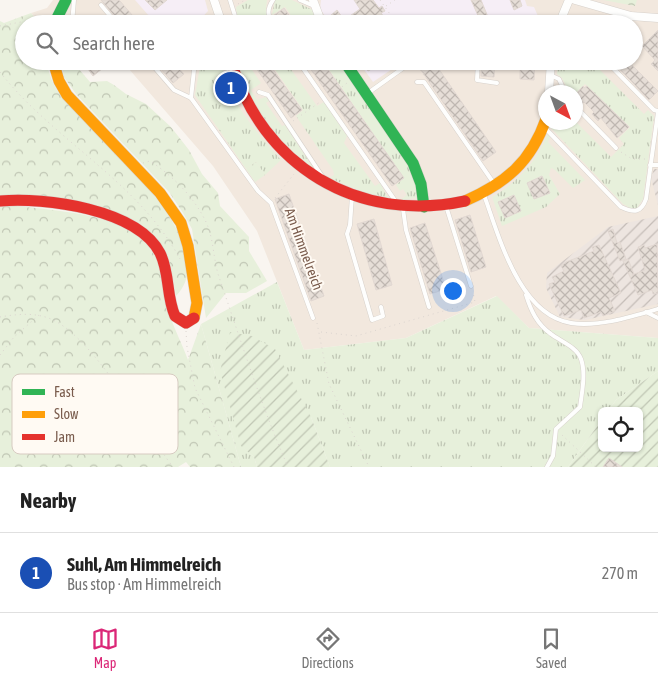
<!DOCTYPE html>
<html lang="en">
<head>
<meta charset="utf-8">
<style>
	body { margin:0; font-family:"Asap Condensed",sans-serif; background:#f6f6f6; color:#222 }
	.controls { position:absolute; right:15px; bottom:15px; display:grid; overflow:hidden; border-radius:8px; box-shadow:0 1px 4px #0004 }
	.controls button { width:45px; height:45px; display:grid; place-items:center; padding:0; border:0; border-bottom:1px solid #e0e0e0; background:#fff; color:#222; font:25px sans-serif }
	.compass { position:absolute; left:538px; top:85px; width:45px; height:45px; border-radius:50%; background:#fff; box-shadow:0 1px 4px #0004; rotate:139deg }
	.you { position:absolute; left:452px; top:290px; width:18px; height:18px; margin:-12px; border:4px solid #fff; border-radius:50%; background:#1a73e8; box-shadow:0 0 0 8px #1a73e833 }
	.badge { display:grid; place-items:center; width:32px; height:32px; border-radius:50%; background:#db2777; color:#fff; font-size:16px; font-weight:700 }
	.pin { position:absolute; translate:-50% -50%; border:2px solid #fff; box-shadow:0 1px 5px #0006 }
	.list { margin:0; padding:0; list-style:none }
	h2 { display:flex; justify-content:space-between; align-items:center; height:65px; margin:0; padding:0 20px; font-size:21px }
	h2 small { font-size:16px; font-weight:400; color:#767676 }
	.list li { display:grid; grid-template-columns:32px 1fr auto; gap:15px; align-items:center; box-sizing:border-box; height:80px; padding:0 20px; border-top:1px solid #e0e0e0 }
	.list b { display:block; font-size:19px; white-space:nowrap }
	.list p { margin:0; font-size:16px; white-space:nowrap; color:#767676 }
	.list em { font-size:16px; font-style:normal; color:#767676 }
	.icon { flex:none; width:28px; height:28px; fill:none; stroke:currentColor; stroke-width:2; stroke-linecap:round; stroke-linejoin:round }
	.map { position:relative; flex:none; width:658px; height:467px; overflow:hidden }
	.search { position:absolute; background:#fff; box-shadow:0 1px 4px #0004; left:15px; right:15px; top:15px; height:55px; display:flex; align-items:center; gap:12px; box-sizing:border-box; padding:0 18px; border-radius:28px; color:#767676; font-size:19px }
	.sheet { height:145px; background:#fff }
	nav { display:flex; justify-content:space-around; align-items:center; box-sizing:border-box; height:70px; border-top:1px solid #e0e0e0; background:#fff; font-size:14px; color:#767676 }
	nav a { display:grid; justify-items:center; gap:2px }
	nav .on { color:#db2777 }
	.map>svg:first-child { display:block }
	.residential { fill:#f2e8de; fill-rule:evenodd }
	.industrial { fill:url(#industrial-furrows) }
	.education { fill:#f6eef6 }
	.grass { fill:url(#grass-tufts) }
	.forest { fill:url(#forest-crowns) }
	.garden { fill:url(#garden-furrows) }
	.building { fill:url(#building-cross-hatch); stroke:#e2d8d2 }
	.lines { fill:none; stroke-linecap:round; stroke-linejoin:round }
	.lane-casing { stroke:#d7d1cb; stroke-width:5 }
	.street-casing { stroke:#d7d1cb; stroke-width:9 }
	.fast-casing { stroke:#d9d2cb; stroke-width:12 }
	.slow-casing { stroke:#d9d2cb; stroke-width:12 }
	.jam-casing { stroke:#d9d2cb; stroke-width:12 }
	.path { stroke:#dcd5d0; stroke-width:1; stroke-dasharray:1 4; stroke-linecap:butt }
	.lane { stroke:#fefefd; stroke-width:4 }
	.street { stroke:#fefefd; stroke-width:8 }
	.fast { stroke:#30b455; stroke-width:11 }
	.slow { stroke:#ff9f0a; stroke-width:11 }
	.jam { stroke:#e5322d; stroke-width:11 }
	.labels { text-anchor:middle; stroke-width:4; stroke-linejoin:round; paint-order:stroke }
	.street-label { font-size:14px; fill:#7a5c4d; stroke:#fffaf3 }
	.key { fill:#fffaf3; stroke:#d7cbc1; stroke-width:1 }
	.key-label { font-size:14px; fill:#7a5c4d }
</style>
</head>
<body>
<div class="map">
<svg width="658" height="467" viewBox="0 0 658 467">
	<defs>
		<pattern id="industrial-furrows" width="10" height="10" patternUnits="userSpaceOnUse" patternTransform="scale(1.25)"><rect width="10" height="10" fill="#ede5e0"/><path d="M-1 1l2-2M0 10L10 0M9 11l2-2" fill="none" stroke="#c5bdb8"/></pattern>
		<pattern id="grass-tufts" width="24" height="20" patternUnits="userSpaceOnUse" patternTransform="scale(1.25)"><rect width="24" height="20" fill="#e7f0db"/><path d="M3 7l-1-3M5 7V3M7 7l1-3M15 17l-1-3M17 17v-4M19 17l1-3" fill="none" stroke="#c0c6b4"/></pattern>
		<pattern id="forest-crowns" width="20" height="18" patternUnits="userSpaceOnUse" patternTransform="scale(1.25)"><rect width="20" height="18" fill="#e7f0db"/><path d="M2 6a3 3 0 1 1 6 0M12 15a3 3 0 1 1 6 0" fill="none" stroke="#c0c6b4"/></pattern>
		<pattern id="garden-furrows" width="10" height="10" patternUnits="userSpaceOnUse" patternTransform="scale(1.25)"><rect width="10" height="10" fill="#e7f0db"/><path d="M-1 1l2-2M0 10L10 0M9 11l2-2" fill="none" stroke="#c0c6b4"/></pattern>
		<pattern id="building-cross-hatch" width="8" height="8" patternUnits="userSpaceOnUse" patternTransform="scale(1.25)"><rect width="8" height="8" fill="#e6ded7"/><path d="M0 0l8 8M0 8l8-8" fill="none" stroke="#bfb7b1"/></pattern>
	</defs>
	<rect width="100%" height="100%" fill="#f9f5f0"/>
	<path class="residential" d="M53 0H658V338L529 328 496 296 406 338 304 350 257 231 213 166 122 61H634V24H41L31 13 47 8ZM546 92H576V122H546Z"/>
	<g class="industrial">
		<path d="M654 169H658V205L651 178Z"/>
		<path d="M658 216V304L585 320 560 317 546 288 547 273 608 227Z"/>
	</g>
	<g class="education">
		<path d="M135 0H205L208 11 196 24H156Z"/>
		<path d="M321 0H525L527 6 534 7 541 23 331 24 320 9Z"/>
		<path d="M358 61H404L373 82Z"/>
	</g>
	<g class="grass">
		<path d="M248 0H267L266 9 269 24H238L236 7Z"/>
		<path d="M275 0H292L313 10 318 24H297L285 7 272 15Z"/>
		<path d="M201 61H221C228 101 255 130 281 160L265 175 256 162 246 169 195 95Z"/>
		<path d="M238 61H246L261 83 251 90 257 100 266 97 269 101 266 103 282 126 285 125 314 169C278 141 249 107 238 61Z"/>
		<path d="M269 61H285L317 106 324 102 347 136 344 143 375 186 380 183 388 198 364 192 332 179 331 177 334 175 333 170 296 116 303 110Z"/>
		<path d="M323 61H338C360 97 415 156 418 195L415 198 400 200 407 195 403 189 400 191 396 185 404 178Z"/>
		<path d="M558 61H591L644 114 648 110 654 116 643 199 637 208 632 209 623 204 550 127 551 123 576 122 611 157 624 144 619 138 630 127 585 84 576 93 569 92 562 78 557 74Z"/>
		<path d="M548 133 551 135 548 142 585 180 573 188 555 170 551 168 549 175 560 194 546 207 502 226 492 197C518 182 537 161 548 133Z"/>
		<path d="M277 282 304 350 406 338 497 296 529 328 658 338V371L616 400 608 411H602V419L568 467H330L311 417 241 445 254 457 257 467H241L201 324Z"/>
	</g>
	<g class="forest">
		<path d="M603 0H637L635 6Z"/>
		<path d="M31 13 41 24H24V61H46C49 72 52 84 59 93 90 132 229 242 176 296 173 279 171 262 163 248 135 198 50 202 0 196V21L4 23Z"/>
		<path d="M61 61H72L90 82 107 81 114 85 126 94 146 104 171 127 189 150 202 174 218 193 220 206 249 237V251L267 281 246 293H226L206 318 192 229 183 213 169 192 76 94 64 77Z"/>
		<path d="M256 162 265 175 255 182 246 169Z"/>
		<path d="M10 205C58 212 140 211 159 265 164 279 163 295 168 310 173 327 182 343 188 360L201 324 241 467H190L186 462 178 467H0V207Z"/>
	</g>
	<g class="garden">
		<path d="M230 332 252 336 275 349 311 417 330 467H257L254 457 241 446 220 371Z"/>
		<path d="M658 371V467H568L602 419V448H639V411H608L616 400Z"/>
	</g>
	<g class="building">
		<path d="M101 0H119L140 24H121Z"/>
		<path d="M145 0H167L155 10Z"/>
		<path d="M354 0H373L379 8 382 6 385 11 381 13 389 24H335L330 16 337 10 344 20 360 9Z"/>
		<path d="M471 0H481L488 17 480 20Z"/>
		<path d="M510 0H520L522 6 514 10Z"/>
		<path d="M284 8 295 24H279L273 16Z"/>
		<path d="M658 30V71L651 64 655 60 642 46Z"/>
		<path d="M97 61 103 68 93 76 88 69Z"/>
		<path d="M154 61H172L184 74 173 83Z"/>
		<path d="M251 61H267L302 110 291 118Z"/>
		<path d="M305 61H322L404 178 392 186Z"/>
		<path d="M361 61H371L375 67 368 71Z"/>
		<path d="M482 61H495L494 77 481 76Z"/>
		<path d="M495 61H535L534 80 520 79V67L495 66Z"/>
		<path d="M612 61H628L658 91 649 100Z"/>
		<path d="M434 62 496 152 483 161 421 70Z"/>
		<path d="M583 86 584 88 587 86 629 127 617 138 601 118 598 121 592 114 594 112 584 102 580 105 576 101V94Z"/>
		<path d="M542 176 550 193 534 199 527 183Z"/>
		<path d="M289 194 324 296 311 301 275 199Z"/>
		<path d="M514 195 521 211 505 218 498 202Z"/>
		<path d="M470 215 486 267 471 272 455 220Z"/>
		<path d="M374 219 392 285 376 290 357 224Z"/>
		<path d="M425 223 446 289 430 294 410 228Z"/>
		<path d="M613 229 617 243 620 242 626 259 620 261 608 231Z"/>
		<path d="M657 244 658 293 653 294 652 290 638 295 623 261 628 259 634 274 632 275 645 270 638 247 644 245 645 248Z"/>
		<path d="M599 245 621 293 609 298 615 311 603 316 601 312 584 318 581 310 564 316 549 284 555 282 552 277 564 271 561 266 566 262 594 251 592 247Z"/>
		<path d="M609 458 622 467H603Z"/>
	</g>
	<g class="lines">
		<g class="lane-casing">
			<g id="lane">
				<path d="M273 0C267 9 267 15 273 24"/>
				<path d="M300 0 314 6"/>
				<path d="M101 5 117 24"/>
				<path d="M72 24 74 0"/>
				<path d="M222 24 232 20 235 16 230 0"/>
				<path d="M81 61H83"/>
				<path d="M149 61 174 90 191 98 195 61"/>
				<path d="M298 61 394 199 393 203"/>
				<path d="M478 61 477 80 497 83"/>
				<path d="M606 61 654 110 658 111"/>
				<path d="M550 75 559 79 565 92"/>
				<path d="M417 82H424L495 185"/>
				<path d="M259 92 268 95 322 176"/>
				<path d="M368 93 413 61"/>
				<path d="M191 98 258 191 271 203 313 318"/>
				<path d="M576 107 616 148"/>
				<path d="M545 128 621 207C634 213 641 213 646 199L658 112"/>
				<path d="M650 165H658"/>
				<path d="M484 195C499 236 519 315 571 323 599 327 631 317 658 309"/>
				<path d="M352 196 350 225 347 234 372 320 383 316 381 307"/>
				<path d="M446 206 471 286"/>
				<path d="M403 209 406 230 429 307"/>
				<path d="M526 295C531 311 537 324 551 334 560 341 577 347 581 359 586 373 582 392 580 407L556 429 553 456 547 467"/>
				<path d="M646 312 658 318"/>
			</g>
		</g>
		<g class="street-casing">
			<g id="street">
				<path d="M214 0 222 24"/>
				<path d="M313 0 322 24"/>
				<path d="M575 0 631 16 658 18"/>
				<path d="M559 24 569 0"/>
				<path d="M549 92 551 61"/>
			</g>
		</g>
		<g class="fast-casing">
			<g id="fast">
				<path d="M54 24 66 0"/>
				<path d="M344 61 413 163 421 184 424 207"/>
			</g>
		</g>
		<g class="slow-casing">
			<g id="slow">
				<path d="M53 61 59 81 67 95 160 193 181 223 188 246 197 303 194 318"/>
				<path d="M465 201C506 183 531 162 546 119"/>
			</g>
		</g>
		<g class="jam-casing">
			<g id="jam">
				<path d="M231 61C262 166 358 224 465 201"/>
				<path d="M0 201C45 197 137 209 160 253 170 273 166 296 175 316L186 323 194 318"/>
			</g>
		</g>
		<g class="path">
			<path d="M380 0 397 24"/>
			<path d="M238 4 245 0"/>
			<path d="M386 6 395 0"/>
			<path d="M583 24 592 13"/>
			<path d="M0 26 47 17"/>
			<path d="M418 66 425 77"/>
			<path d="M0 72C53 140 138 181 180 259"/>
			<path d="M330 96 347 83"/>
			<path d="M293 121 320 102"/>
			<path d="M621 152 632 159H645"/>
			<path d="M143 163 150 161C173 176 194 197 206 222 214 239 213 259 219 277 241 341 261 405 288 467"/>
			<path d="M275 198 294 174"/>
			<path d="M0 317C17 314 37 312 53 320 95 340 143 428 173 467"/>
			<path d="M317 323 329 384 369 467"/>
			<path d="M186 331 187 347 195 388 234 467"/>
			<path d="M321 332 356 336 475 302 473 292"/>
			<path d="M0 355 14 337 39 315"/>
			<path d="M562 435 596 467"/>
		</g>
		<use href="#lane" class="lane"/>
		<use href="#street" class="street"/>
		<use href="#fast" class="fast"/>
		<use href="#slow" class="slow"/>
		<use href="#jam" class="jam"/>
	</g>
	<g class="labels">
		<g class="street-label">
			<text transform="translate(304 249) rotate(70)" y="5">Am Himmelreich</text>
		</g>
	</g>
	<rect x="12" y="374" width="166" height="80" rx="8" class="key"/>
	<rect x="22" y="389" width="23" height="6" fill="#30b455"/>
	<rect x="22" y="411" width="23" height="7" fill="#ff9f0a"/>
	<rect x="22" y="434" width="23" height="6" fill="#e5322d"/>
	<g class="key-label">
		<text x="54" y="397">Fast</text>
		<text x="54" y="419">Slow</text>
		<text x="54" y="442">Jam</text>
	</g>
</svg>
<div class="controls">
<button><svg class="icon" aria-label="locate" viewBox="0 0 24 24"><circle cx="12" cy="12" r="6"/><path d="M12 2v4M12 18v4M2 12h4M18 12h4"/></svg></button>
</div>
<svg class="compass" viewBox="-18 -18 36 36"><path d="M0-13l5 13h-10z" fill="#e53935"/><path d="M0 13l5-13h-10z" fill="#767676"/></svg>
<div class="you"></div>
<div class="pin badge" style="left:231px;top:88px;background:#1a4fb4">1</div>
<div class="search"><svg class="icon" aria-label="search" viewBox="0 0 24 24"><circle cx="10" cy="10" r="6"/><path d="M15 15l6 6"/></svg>Search here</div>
</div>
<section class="sheet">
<h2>Nearby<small></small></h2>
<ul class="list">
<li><span class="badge" style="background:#1a4fb4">1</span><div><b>Suhl, Am Himmelreich</b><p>Bus stop · Am Himmelreich</p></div><em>270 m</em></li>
</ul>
</section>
<nav>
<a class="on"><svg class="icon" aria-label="map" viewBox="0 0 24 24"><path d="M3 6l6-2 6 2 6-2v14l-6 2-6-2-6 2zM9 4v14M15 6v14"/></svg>Map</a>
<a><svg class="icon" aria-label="directions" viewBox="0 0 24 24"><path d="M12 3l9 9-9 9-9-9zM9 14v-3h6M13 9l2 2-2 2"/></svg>Directions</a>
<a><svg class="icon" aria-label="saved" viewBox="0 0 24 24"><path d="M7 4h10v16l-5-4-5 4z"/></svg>Saved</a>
</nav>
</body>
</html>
